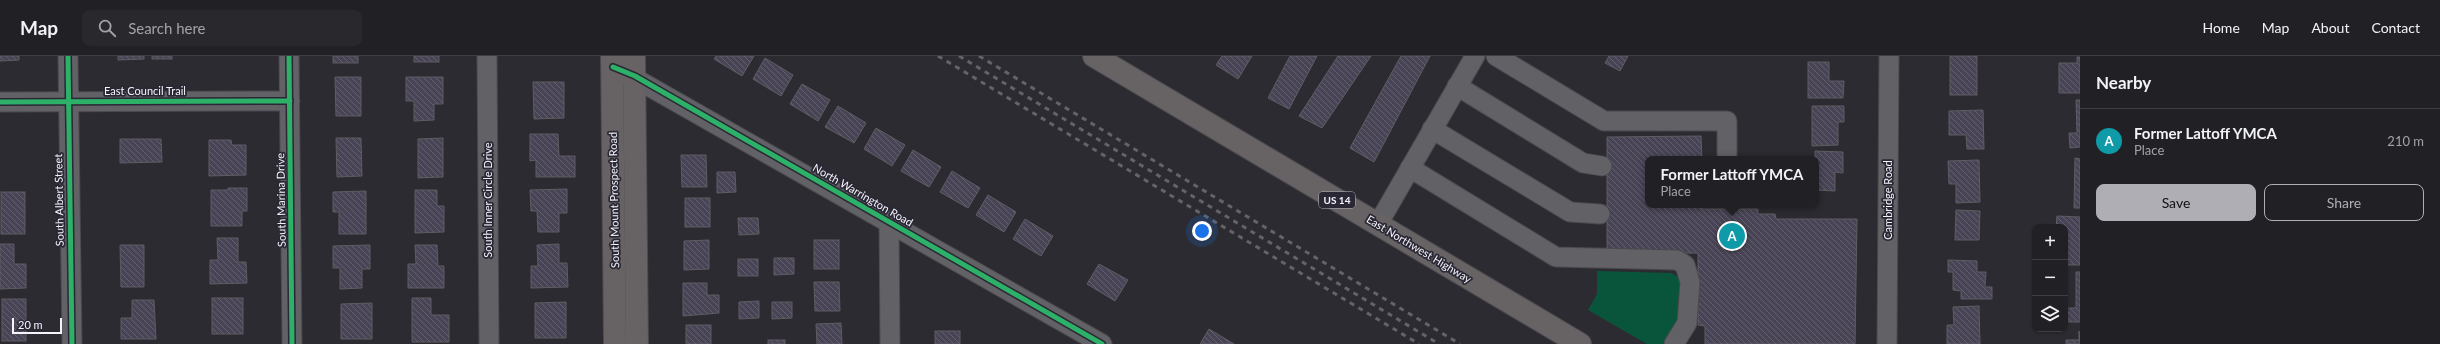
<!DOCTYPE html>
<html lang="en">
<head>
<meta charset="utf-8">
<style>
	body { margin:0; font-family:Lato,sans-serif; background:#29282d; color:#f1f3f6 }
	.controls { position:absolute; right:12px; bottom:12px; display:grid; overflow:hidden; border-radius:8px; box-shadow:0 1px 3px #0004 }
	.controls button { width:36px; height:36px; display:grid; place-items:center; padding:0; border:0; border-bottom:1px solid #3e3e42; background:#212025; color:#f1f3f6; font:20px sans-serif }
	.scale { position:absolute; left:12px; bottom:10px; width:50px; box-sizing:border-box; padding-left:4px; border:2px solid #f5f4fc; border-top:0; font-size:11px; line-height:14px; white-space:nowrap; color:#f5f4fc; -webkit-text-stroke:3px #2a2834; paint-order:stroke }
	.you { position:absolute; left:1202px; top:175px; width:14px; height:14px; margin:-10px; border:3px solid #fff; border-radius:50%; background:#1a73e8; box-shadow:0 0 0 6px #1a73e833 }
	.badge { display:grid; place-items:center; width:26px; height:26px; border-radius:50%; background:#afaeb5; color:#fff; font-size:13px; font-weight:700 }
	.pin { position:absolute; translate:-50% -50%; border:2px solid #fff; box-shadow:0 1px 4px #0006 }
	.popup { position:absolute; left:1645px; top:100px; width:174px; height:52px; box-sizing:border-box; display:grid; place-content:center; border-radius:8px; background:#212025; filter:drop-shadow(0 1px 3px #0005); font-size:13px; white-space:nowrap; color:#a2a3a7 }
	.popup b { font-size:15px; color:#f1f3f6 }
	.popup::after { content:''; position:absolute; left:50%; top:100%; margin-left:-8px; border:8px solid transparent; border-top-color:#212025 }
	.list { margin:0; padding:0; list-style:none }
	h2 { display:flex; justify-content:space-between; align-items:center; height:52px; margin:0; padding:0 16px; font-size:17px }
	h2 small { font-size:13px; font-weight:400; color:#a2a3a7 }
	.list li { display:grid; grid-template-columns:26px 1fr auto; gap:12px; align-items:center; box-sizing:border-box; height:64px; padding:0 16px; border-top:1px solid #3e3e42 }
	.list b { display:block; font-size:15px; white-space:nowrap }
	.list p { margin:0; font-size:13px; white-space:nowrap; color:#a2a3a7 }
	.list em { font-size:13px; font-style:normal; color:#a2a3a7 }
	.actions { display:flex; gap:8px; padding:12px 16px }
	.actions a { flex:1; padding:9px 0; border:1px solid #afaeb5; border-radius:8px; text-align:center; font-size:14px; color:#afaeb5 }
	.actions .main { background:#afaeb5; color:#111 }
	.icon { flex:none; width:22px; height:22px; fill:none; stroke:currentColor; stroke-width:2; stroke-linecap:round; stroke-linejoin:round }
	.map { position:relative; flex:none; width:2080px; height:288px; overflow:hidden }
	header { display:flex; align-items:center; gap:24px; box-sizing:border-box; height:56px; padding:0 20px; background:#212025; border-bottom:1px solid #3e3e42 }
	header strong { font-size:19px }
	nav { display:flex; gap:22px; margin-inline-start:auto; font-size:14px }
	.search { width:280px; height:36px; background:#29282d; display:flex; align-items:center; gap:10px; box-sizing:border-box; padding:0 14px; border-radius:8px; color:#a2a3a7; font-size:15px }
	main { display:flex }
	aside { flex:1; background:#212025 }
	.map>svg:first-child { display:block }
	.grass { fill:#09553b }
	.building { fill:url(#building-back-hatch); stroke:#5e5d62 }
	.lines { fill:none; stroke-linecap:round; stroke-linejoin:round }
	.minor-casing { stroke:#4a494e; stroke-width:21 }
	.major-casing { stroke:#4a494e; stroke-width:24 }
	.minor { stroke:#626166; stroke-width:19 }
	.major { stroke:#676263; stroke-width:22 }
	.rail { stroke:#636368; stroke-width:3; stroke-dasharray:5 5; stroke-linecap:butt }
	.cycleway-casing { stroke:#2a2834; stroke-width:8 }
	.cycleway { stroke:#2db169; stroke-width:5 }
	.labels { text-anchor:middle; stroke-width:3.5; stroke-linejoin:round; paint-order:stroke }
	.shield { fill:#2a2834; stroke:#b8b7c0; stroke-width:1 }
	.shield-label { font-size:10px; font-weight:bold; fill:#f5f4fc }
	.street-label { font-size:11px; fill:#f5f4fc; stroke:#2a2834 }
</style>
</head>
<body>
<header>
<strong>Map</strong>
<div class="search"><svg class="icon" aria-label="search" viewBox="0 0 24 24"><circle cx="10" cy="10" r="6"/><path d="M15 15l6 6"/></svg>Search here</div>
<nav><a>Home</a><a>Map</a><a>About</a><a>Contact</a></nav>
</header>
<main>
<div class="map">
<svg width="2080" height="288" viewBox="0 0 2080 288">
	<defs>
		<pattern id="building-back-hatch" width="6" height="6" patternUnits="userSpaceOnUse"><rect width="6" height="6" fill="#484455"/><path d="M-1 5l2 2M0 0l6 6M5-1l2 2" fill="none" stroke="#63606e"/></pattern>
	</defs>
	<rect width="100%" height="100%" fill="#2c2b31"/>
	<path class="grass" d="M1597 215 1671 217 1685 224 1684 266 1671 288H1647L1588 254 1597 238Z"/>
	<g class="building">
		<path d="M0 0H19V4L0 5Z"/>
		<path d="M118 0H144V3L118 4Z"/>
		<rect x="152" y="0" width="20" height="3"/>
		<rect x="333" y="0" width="25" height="7"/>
		<rect x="414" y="0" width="25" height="6"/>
		<path d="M716 0H754L742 20 714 3Z"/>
		<path d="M1222 0H1252L1238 23 1216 9Z"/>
		<path d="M1290 0H1317L1289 53 1268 42Z"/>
		<path d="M1338 0H1371L1322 72 1299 60Z"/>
		<path d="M1401 0H1430L1374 106 1350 92Z"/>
		<path d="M1609 0H1628L1620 15 1605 7Z"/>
		<rect x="1950" y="0" width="27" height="39"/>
		<path d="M2077 1H2080V37H2059V7H2077Z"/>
		<path d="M765 2 793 19 781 40 753 23Z"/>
		<path d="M1808 6H1829V25H1844L1843 42H1808Z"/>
		<path d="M335 21H361V60H336Z"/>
		<path d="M406 21H443V48H434V64L414 65V45H406Z"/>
		<path d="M533 26H564V62L534 63Z"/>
		<path d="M802 28 830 44 818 65 790 48Z"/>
		<path d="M2076 44H2080V91L2070 92 2069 77H2077Z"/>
		<path d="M838 50 866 67 854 87 825 71Z"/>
		<path d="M1812 50H1844V66H1838V89L1812 90Z"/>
		<path d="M1983 54 1984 93H1967L1966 79H1949V55Z"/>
		<path d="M876 72 905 89 892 110 864 93Z"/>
		<path d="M530 78H558L559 100H575V121H536V104L530 105Z"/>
		<path d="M1701 80 1702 103H1648V149H1702V153H1758V158H1775L1776 163H1857L1855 288H1705V270L1698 269V197L1607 198V81Z"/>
		<path d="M336 82H361L362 120 337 121Z"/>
		<path d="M443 82V121L418 122V83Z"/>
		<path d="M120 83H161L162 106 120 107Z"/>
		<path d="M209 84H231L232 89H246V119L209 120Z"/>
		<path d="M913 94 941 111 929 131 901 115Z"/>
		<path d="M1815 95 1843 96V117L1835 116V135L1816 134Z"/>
		<path d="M681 99H706L707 131H682Z"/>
		<path d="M2075 102 2080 103V152H2074Z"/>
		<path d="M1979 104 1980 146 1956 147V128H1949L1948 105Z"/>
		<path d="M952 115 980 132 968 152 940 136Z"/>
		<path d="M717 116H735L736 136 717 137Z"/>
		<path d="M228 132H247V155H242V170H211V134H228Z"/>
		<path d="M567 133V157H559V176H538L537 155H531L530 134Z"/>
		<path d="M415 134H437V150H444V176L415 177Z"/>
		<path d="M366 135V178H339V156H333V136Z"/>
		<rect x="1" y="136" width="24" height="42"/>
		<path d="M988 139 1016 156 1004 176 976 159Z"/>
		<rect x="685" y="142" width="25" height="29"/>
		<path d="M1956 154 1980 155 1979 184H1955Z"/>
		<path d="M2057 160 2080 161V209H2065V171H2056Z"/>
		<path d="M738 162H758L759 178 739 179Z"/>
		<path d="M1025 163 1053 180 1041 200 1013 183Z"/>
		<path d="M217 182H238V206H246L247 227 210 228V204H218Z"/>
		<path d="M709 184V213L684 214V185Z"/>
		<rect x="814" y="184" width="25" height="29"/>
		<path d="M0 188H14V208H26V232L0 233Z"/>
		<path d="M559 188V207H567L568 231 531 232V210H538L537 189Z"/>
		<path d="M120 189H144V231H121Z"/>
		<path d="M370 189V213H362V232L340 233V212H333V190Z"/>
		<path d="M415 189H437L438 210H444V232H408V208H416Z"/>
		<path d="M774 202H794V218L774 219Z"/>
		<rect x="738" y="203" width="20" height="17"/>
		<path d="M1948 204 1977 205V216H1986L1985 231H1992V243H1961V235L1953 234V216H1948Z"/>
		<path d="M1099 208 1128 224 1115 245 1087 228Z"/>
		<path d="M2076 216H2080V266H2067V252H2076Z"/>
		<path d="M814 226H839L840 255H815Z"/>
		<path d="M683 227H707V239H719V257L683 260Z"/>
		<rect x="212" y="242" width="31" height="36"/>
		<path d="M412 242H431V259H449V286H412Z"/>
		<rect x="2" y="243" width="24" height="42"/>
		<path d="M132 244H154L156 283H121V262H132Z"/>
		<path d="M759 245V262L739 263V246Z"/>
		<path d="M566 246V282H535V247Z"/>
		<path d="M772 246H792V262L772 263Z"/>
		<path d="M372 247V283H341V248Z"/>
		<path d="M1979 250 1980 288H1947V269H1954L1953 251Z"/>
		<path d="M841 267 842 288H817L816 268Z"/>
		<rect x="686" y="269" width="25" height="19"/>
		<path d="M1209 273 1234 288H1200Z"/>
		<rect x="935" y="275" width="25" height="13"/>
		<path d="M2079 275 2080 288H2066V284H2079Z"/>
		<rect x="768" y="284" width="17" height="4"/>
	</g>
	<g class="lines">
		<g class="minor-casing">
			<g id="minor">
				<path d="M68 0 72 288"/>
				<path d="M289 0 292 288"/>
				<path d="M487 0 489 288"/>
				<path d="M1496 0 1604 65H1727V103"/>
				<path d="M622 15 1102 288"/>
				<path d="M1457 30 1583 107 1602 110"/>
				<path d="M0 46 290 45"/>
				<path d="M1432 73 1570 156 1600 158"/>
				<path d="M1410 112 1556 201 1677 204 1685 209 1690 226 1687 267 1674 288"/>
				<path d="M889 165 890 288"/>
				<path d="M1378 168 1475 0"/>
				<path d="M1887 288 1889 0"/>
			</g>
		</g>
		<g class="major-casing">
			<g id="major">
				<path d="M612 0 615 288"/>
				<path d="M634 0 637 288"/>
				<path d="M1094 0 1580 288"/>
			</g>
		</g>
		<use href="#minor" class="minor"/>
		<use href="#major" class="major"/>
		<g class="rail">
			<path d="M938 0 1419 288"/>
			<path d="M959 0 1439 288"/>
			<path d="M979 0 1460 288"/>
		</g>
		<g class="cycleway-casing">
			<g id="cycleway">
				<path d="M68 0 72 288"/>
				<path d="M289 0 292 288"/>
				<path d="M613 11 635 20 1102 288"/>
				<path d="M0 46 290 45"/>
			</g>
		</g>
		<use href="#cycleway" class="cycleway"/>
	</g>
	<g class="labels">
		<rect class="shield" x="1319" y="136" width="36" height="16" rx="3"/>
		<g class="shield-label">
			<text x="1337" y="148">US 14</text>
		</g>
		<g class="street-label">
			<text x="145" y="39">East Council Trail</text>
			<text transform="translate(863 139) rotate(30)" y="4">North Warrington Road</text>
			<text transform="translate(59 144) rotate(-91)" y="4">South Albert Street</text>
			<text transform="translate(281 144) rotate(-91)" y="4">South Marina Drive</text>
			<text transform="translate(488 144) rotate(-90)" y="4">South Inner Circle Drive</text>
			<text transform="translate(614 144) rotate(-91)" y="4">South Mount Prospect Road</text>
			<text transform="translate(1888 144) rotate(-90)" y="4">Cambridge Road</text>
			<text transform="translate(1419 193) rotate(31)" y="4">East Northwest Highway</text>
		</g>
	</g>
</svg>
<div class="controls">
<button>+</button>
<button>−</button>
<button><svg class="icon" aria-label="layers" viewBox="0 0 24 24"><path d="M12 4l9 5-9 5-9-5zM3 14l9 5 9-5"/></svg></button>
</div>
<div class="scale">20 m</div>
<div class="you"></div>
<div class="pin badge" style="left:1732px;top:180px;background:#0f9aa8">A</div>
<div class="popup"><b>Former Lattoff YMCA</b>Place</div>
</div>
<aside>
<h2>Nearby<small></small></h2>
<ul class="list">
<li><span class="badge" style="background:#0f9aa8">A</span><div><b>Former Lattoff YMCA</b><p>Place</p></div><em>210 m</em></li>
</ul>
<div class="actions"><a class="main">Save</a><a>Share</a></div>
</aside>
</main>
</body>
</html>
